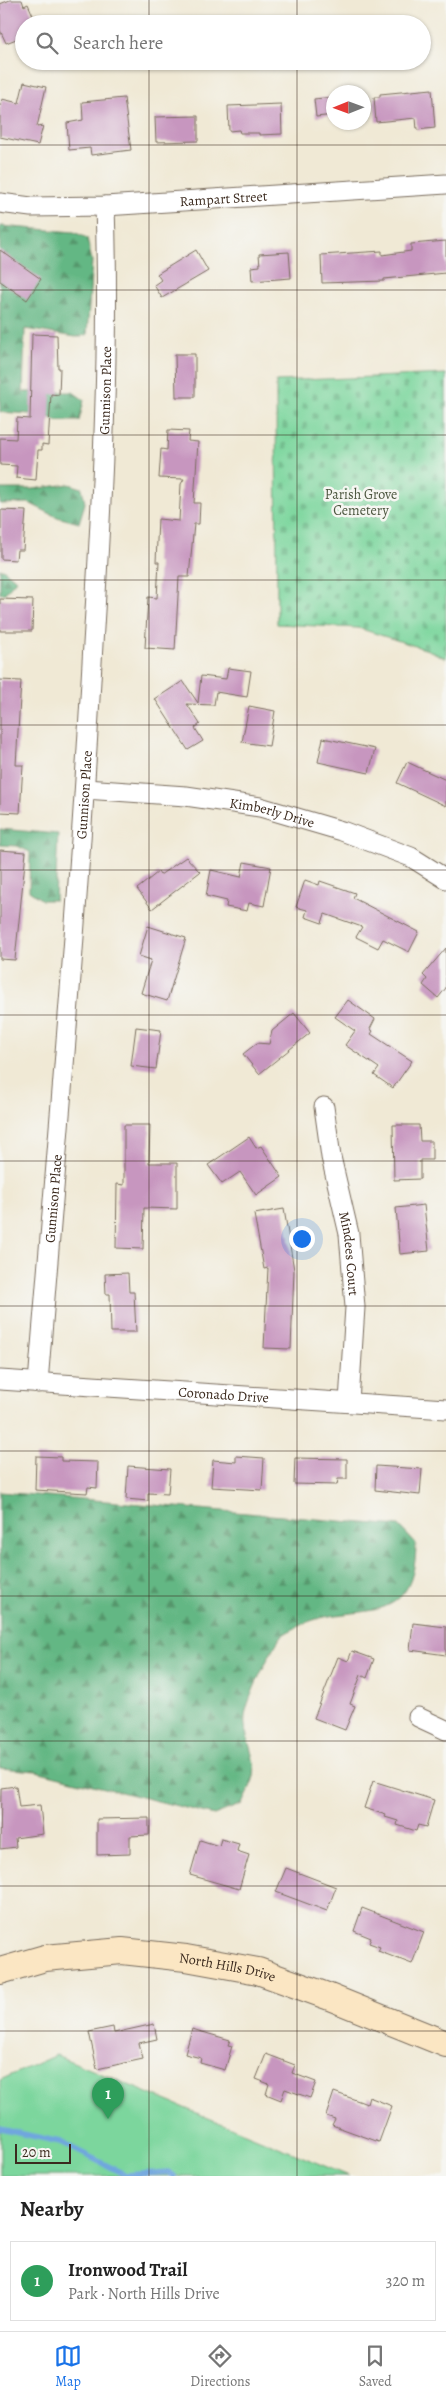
<!DOCTYPE html>
<html lang="en">
<head>
<meta charset="utf-8">
<style>
	body { margin:0; font-family:Alegreya,serif; background:#f2f2f2; color:#222 }
	.compass { position:absolute; left:326px; top:85px; width:45px; height:45px; border-radius:50%; background:#fff; box-shadow:0 1px 4px #0004; rotate:269deg }
	.scale { position:absolute; left:15px; bottom:12px; width:56px; box-sizing:border-box; padding-left:5px; border:2px solid #3b2a1e; border-top:0; font-size:14px; line-height:18px; white-space:nowrap; color:#3b2a1e; -webkit-text-stroke:4px #f6f6f2; paint-order:stroke }
	.you { position:absolute; left:301px; top:1238px; width:18px; height:18px; margin:-12px; border:4px solid #fff; border-radius:50%; background:#1a73e8; box-shadow:0 0 0 8px #1a73e833 }
	.badge { display:grid; place-items:center; width:32px; height:32px; border-radius:50%; background:#1a73e8; color:#fff; font-size:16px; font-weight:700 }
	.pin { position:absolute; translate:-50% -41px; filter:drop-shadow(0 1px 2px #0008) }
	.pin::after { content:''; position:absolute; top:26px; width:18px; height:15px; background:inherit; clip-path:polygon(0 0,100% 0,50% 100%) }
	.list { margin:0; padding:0; list-style:none }
	h2 { display:flex; justify-content:space-between; align-items:center; height:65px; margin:0; padding:0 20px; font-size:21px }
	h2 small { font-size:16px; font-weight:400; color:#767676 }
	.list li { display:grid; grid-template-columns:32px 1fr auto; gap:15px; align-items:center; box-sizing:border-box; height:80px; margin:0 10px 10px; padding:0 10px; border:1px solid #e0e0e0; border-radius:0px }
	.list b { display:block; font-size:19px; white-space:nowrap }
	.list p { margin:0; font-size:16px; white-space:nowrap; color:#767676 }
	.list em { font-size:16px; font-style:normal; color:#767676 }
	.icon { flex:none; width:28px; height:28px; fill:none; stroke:currentColor; stroke-width:2; stroke-linecap:round; stroke-linejoin:round }
	.map { position:relative; flex:none; width:446px; height:2176px; overflow:hidden }
	.search { position:absolute; background:#fff; box-shadow:0 1px 4px #0004; left:15px; right:15px; top:15px; height:55px; display:flex; align-items:center; gap:12px; box-sizing:border-box; padding:0 18px; border-radius:28px; color:#767676; font-size:19px }
	.sheet { height:155px; background:#fff }
	nav { display:flex; justify-content:space-around; align-items:center; box-sizing:border-box; height:70px; border-top:1px solid #e0e0e0; background:#fff; font-size:14px; color:#767676 }
	nav a { display:grid; justify-items:center; gap:2px }
	nav .on { color:#1a73e8 }
	.map>svg:first-child { display:block }
	.forest { fill:url(#forest-firs); stroke:#507051 }
	.cemetery { fill:url(#cemetery-stones); stroke:#5b805e }
	.park { fill:#7bd69d; stroke:#5b805e }
	.lines { fill:none; stroke-linecap:round; stroke-linejoin:round }
	.stream { stroke:#70a6de; stroke-width:5.5 }
	.building { fill:#c796bf }
	.street-casing { stroke:#7a6d5e; stroke-width:21 }
	.secondary-casing { stroke:#7a6d5e; stroke-width:28 }
	.street { stroke:#fff; stroke-width:19 }
	.secondary { stroke:#fbe6c3; stroke-width:26 }
	.grid { fill:none; stroke:#3b2a1e; stroke-width:1; stroke-opacity:0.55 }
	.labels { text-anchor:middle; stroke-width:5; stroke-linejoin:round; paint-order:stroke }
	.street-label { font-size:14px; fill:#3b2a1e; stroke:#f6f6f2 }
	.park-label { font-size:14px; fill:#4b553e; stroke:#f6f6f2 }
</style>
</head>
<body>
<div class="map">
<svg width="446" height="2176" viewBox="0 0 446 2176">
	<defs>
		<pattern id="forest-firs" width="22" height="20" patternUnits="userSpaceOnUse" patternTransform="scale(1.25)"><rect width="22" height="20" fill="#64b784"/><path d="M5 1l3.5 6h-7zM16 11l3.5 6h-7z" fill="#54956b"/></pattern>
		<pattern id="cemetery-stones" width="16" height="16" patternUnits="userSpaceOnUse" patternTransform="scale(1.25)"><rect width="16" height="16" fill="#7bd69d"/><path d="M2 7V4a2 2 0 0 1 4 0v3zM10 15v-3a2 2 0 0 1 4 0v3z" fill="#6bb887"/></pattern>
	</defs>
	<rect width="100%" height="100%" fill="#f6f6f2"/>
	<filter id="ink" filterUnits="userSpaceOnUse"><feTurbulence type="fractalNoise" baseFrequency=".02" numOctaves="2"/><feDisplacementMap in="SourceGraphic" scale="10" xChannelSelector="R" yChannelSelector="G"/><feConvolveMatrix kernelMatrix="1 2 1 2 8 2 1 2 1" color-interpolation-filters="sRGB"/></filter>
	<filter id="wash" filterUnits="userSpaceOnUse"><feTurbulence type="fractalNoise" baseFrequency=".0096" numOctaves="4" result="noise"/><feDisplacementMap in="SourceGraphic" scale="20" xChannelSelector="R" yChannelSelector="G"/><feGaussianBlur stdDeviation="1.12" result="paint"/><feColorMatrix in="noise" values="0 0 0 0 0 0 0 0 0 0 0 0 0 0 0 0 0 1.4 0 .05"/><feComposite in="paint" operator="in"/></filter>
	<g filter="url(#wash)">
		<rect width="100%" height="100%" fill="#f0e9d5"/>
		<g class="forest">
			<path d="M0 226 74 232 87 238 92 261 87 335 76 337 25 329 23 392H73L84 400 79 421H56L46 415 0 412Z"/>
			<path d="M69 484 82 488 85 503 79 523 57 517 29 503 0 504V489H33Z"/>
			<path d="M0 569H3L16 580 5 593 0 594Z"/>
			<path d="M0 829 58 834 55 900H42L29 891 30 852 17 846 0 845Z"/>
			<path d="M0 1492 399 1526 416 1544C415 1637 349 1598 297 1627 292 1630 284 1633 281 1637 270 1651 247 1699 245 1716 242 1734 258 1760 254 1776 252 1785 246 1795 242 1804L214 1815 36 1771 0 1768Z"/>
		</g>
		<path class="cemetery" d="M446 374V658L428 650 358 628 277 624 276 381Z"/>
		<path class="park" d="M56 2055 349 2176H0V2080Z"/>
		<g class="lines">
			<g class="stream">
				<path d="M0 2129 60 2142 126 2175"/>
				<path d="M126 2175 169 2172 174 2176"/>
			</g>
		</g>
		<g id="blocks">
			<g class="building">
				<path d="M10 0H22L24 6 28 4 35 20 24 24V36L6 43 0 30V4Z"/>
				<path d="M24 82 46 87 37 127 43 126 38 145 0 137V109L2 99 19 103Z"/>
				<path d="M432 89 435 128 417 130 416 118 376 122 374 97H380V94Z"/>
				<path d="M334 97V115L316 117 314 99Z"/>
				<path d="M124 98 131 150 91 155 90 148 69 150 67 123 83 120 82 102Z"/>
				<path d="M281 104 282 134 259 135V133H240L239 130 229 131 228 106Z"/>
				<path d="M198 116V141L156 142 155 117Z"/>
				<path d="M446 241V273L384 279V281L322 283 321 255 382 251V255L411 251V244Z"/>
				<path d="M0 250 41 279 27 300 0 281Z"/>
				<path d="M196 250 208 271 162 298 154 285 161 280 157 274Z"/>
				<path d="M289 252 291 278 252 281 251 267 260 266 259 254Z"/>
				<path d="M32 334 57 335 58 368H60L59 395 51 394 48 445 42 444V450H38L36 480 16 478 17 466 0 465V438L16 439 17 418 30 419Z"/>
				<path d="M175 354H195V397H176Z"/>
				<path d="M168 430 189 431 188 441 198 442 194 503H200L199 524H194L189 577H179L175 650 145 648 148 597 157 598 159 562H156L158 519 179 521 181 484 184 479 159 478 161 449 167 450Z"/>
				<path d="M1 510 26 511 23 550H17L16 560 1 559Z"/>
				<path d="M0 599 33 600 32 631H0Z"/>
				<path d="M228 668 251 671 247 697 216 692 214 705 187 704 200 724 195 728 203 741 188 750 155 699 183 681 198 703 201 676 226 679Z"/>
				<path d="M0 680 21 681 16 765H23L20 813 0 812Z"/>
				<path d="M249 706 275 711 269 746 242 742Z"/>
				<path d="M323 738 375 749 369 773 318 762Z"/>
				<path d="M407 762 446 780V806L397 783Z"/>
				<path d="M0 850 26 852 15 960 0 959Z"/>
				<path d="M186 857 200 872 152 909 137 889 158 872 160 875Z"/>
				<path d="M244 862 271 867 264 906 249 903 247 911 226 907 227 901 206 896 211 870 241 877Z"/>
				<path d="M305 880 319 885 320 881 355 893 353 898 419 932 409 952 383 939 378 948 356 937 362 927 325 914 322 923 305 917 307 910 296 907Z"/>
				<path d="M148 926 186 938 167 1001 141 993 151 960 139 956Z"/>
				<path d="M446 948V988L438 998 423 985 427 979 423 975Z"/>
				<path d="M348 1000 375 1019 370 1029 373 1031 371 1034 412 1061 393 1088 374 1075 379 1068 345 1045 355 1031 335 1017Z"/>
				<path d="M294 1013 310 1033 259 1074 243 1054 257 1043 269 1044 272 1031Z"/>
				<path d="M136 1027 161 1030 156 1069 131 1066Z"/>
				<path d="M124 1125H150L149 1163H177V1209L144 1208 143 1249 116 1248 117 1184 124 1185Z"/>
				<path d="M393 1125H419L420 1141H432V1160H420V1179L394 1180Z"/>
				<path d="M249 1137 256 1148 261 1146 282 1177 256 1195 240 1172 222 1184 208 1165Z"/>
				<path d="M424 1205 429 1251 400 1254 396 1208Z"/>
				<path d="M284 1209 294 1270 291 1349 264 1348 268 1268 264 1269 254 1214Z"/>
				<path d="M128 1273 129 1292H134L136 1332H111L110 1294H106L105 1274Z"/>
				<path d="M36 1456 61 1457V1461L98 1462 97 1488 88 1487 87 1493 35 1490Z"/>
				<path d="M236 1456 264 1458 262 1490 211 1487 213 1460 236 1462Z"/>
				<path d="M295 1458 347 1459V1479H338L337 1485 294 1484Z"/>
				<path d="M128 1466 170 1469 168 1494 148 1493V1501L126 1499Z"/>
				<path d="M376 1466 422 1469 420 1495 375 1490Z"/>
				<path d="M413 1623 446 1627V1655L410 1650Z"/>
				<path d="M352 1651 374 1659 367 1678 361 1675 350 1704 355 1706 345 1730 314 1718 338 1657 348 1661Z"/>
				<path d="M373 1781 434 1800 426 1827 418 1825 416 1831 397 1825 398 1821 385 1817 386 1815 364 1808Z"/>
				<path d="M16 1786 19 1807 40 1805 43 1834 15 1838 16 1847 0 1849 1 1788Z"/>
				<path d="M149 1818V1835L130 1836V1854L97 1855V1819Z"/>
				<path d="M221 1839 239 1844 237 1851 249 1855 239 1889 190 1875 200 1840 219 1846Z"/>
				<path d="M286 1868 336 1887 327 1911 276 1892Z"/>
				<path d="M362 1908 424 1932 412 1964 378 1951 380 1947 369 1943 371 1938 354 1931Z"/>
				<path d="M154 2024 157 2039 139 2043 143 2059 97 2069 89 2032 113 2027 114 2033Z"/>
				<path d="M192 2029 230 2040 228 2045 232 2046 225 2070 200 2063 201 2058 185 2054Z"/>
				<path d="M266 2054 295 2065 292 2073 316 2082 310 2098 285 2089 281 2100 266 2094 269 2084 256 2079Z"/>
				<path d="M334 2092 367 2104 369 2097 392 2106 379 2142 332 2125 335 2119 326 2116Z"/>
			</g>
		</g>
	</g>
	<g filter="url(#ink)">
		<use href="#blocks" fill-opacity="0" stroke="#7a6d5e" stroke-width="1"/>
		<g class="lines">
			<g class="street-casing">
				<g id="street">
					<path id="s1" d="M0 203 31 207 105 206 446 184"/>
					<path id="s2" d="M85 789 186 796 260 807 342 831 411 857 446 879"/>
					<path id="s3" d="M324 1107 331 1157 349 1234 355 1307 349 1402"/>
					<path id="s4" d="M0 1380 446 1409"/>
					<path id="s5" d="M38 1383C58 1137 80 891 93 644 102 498 110 352 105 206"/>
					<path d="M418 1717 446 1730"/>
				</g>
			</g>
			<g class="secondary-casing">
				<g id="secondary">
					<path id="s6" d="M0 1971 45 1958 122 1951 186 1958 258 1971 327 1996 446 2044"/>
				</g>
			</g>
			<use href="#street" class="street"/>
			<use href="#secondary" class="secondary"/>
		</g>
	</g>
	<path class="grid" d="M149 0V24M297 0V24M149 61V2176M297 61V2176M0 145H446M0 290H446M0 435H446M0 580H446M0 725H446M0 870H446M0 1015H446M0 1161H446M0 1306H446M0 1451H446M0 1596H446M0 1741H446M0 1886H446M0 2031H446"/>
	<g class="labels">
		<g class="street-label">
			<text dy="5" stroke="none"><textPath href="#s1" startOffset="224">Rampart Street</textPath></text>
			<text dy="5" stroke="none"><textPath href="#s5" startOffset="995">Gunnison Place</textPath></text>
			<text dy="5" stroke="none"><textPath href="#s5" startOffset="590">Gunnison Place</textPath></text>
			<text dy="5" stroke="none"><textPath href="#s2" startOffset="189">Kimberly Drive</textPath></text>
			<text dy="5" stroke="none"><textPath href="#s5" startOffset="185">Gunnison Place</textPath></text>
			<text dy="5" stroke="none"><textPath href="#s3" startOffset="149">Mindees Court</textPath></text>
			<text dy="5" stroke="none"><textPath href="#s4" startOffset="224">Coronado Drive</textPath></text>
			<text dy="5" stroke="none"><textPath href="#s6" startOffset="231">North Hills Drive</textPath></text>
		</g>
		<g class="park-label">
			<text x="361" y="499">Parish Grove<tspan x="361" dy="16">Cemetery</tspan></text>
		</g>
	</g>
</svg>
<svg class="compass" viewBox="-18 -18 36 36"><path d="M0-13l5 13h-10z" fill="#e53935"/><path d="M0 13l5-13h-10z" fill="#767676"/></svg>
<div class="scale">20 m</div>
<div class="you"></div>
<div class="pin badge" style="left:108px;top:2119px;background:#2e9e5b">1</div>
<div class="search"><svg class="icon" aria-label="search" viewBox="0 0 24 24"><circle cx="10" cy="10" r="6"/><path d="M15 15l6 6"/></svg>Search here</div>
</div>
<section class="sheet">
<h2>Nearby<small></small></h2>
<ul class="list">
<li><span class="badge" style="background:#2e9e5b">1</span><div><b>Ironwood Trail</b><p>Park · North Hills Drive</p></div><em>320 m</em></li>
</ul>
</section>
<nav>
<a class="on"><svg class="icon" aria-label="map" viewBox="0 0 24 24"><path d="M3 6l6-2 6 2 6-2v14l-6 2-6-2-6 2zM9 4v14M15 6v14"/></svg>Map</a>
<a><svg class="icon" aria-label="directions" viewBox="0 0 24 24"><path d="M12 3l9 9-9 9-9-9zM9 14v-3h6M13 9l2 2-2 2"/></svg>Directions</a>
<a><svg class="icon" aria-label="saved" viewBox="0 0 24 24"><path d="M7 4h10v16l-5-4-5 4z"/></svg>Saved</a>
</nav>
</body>
</html>
